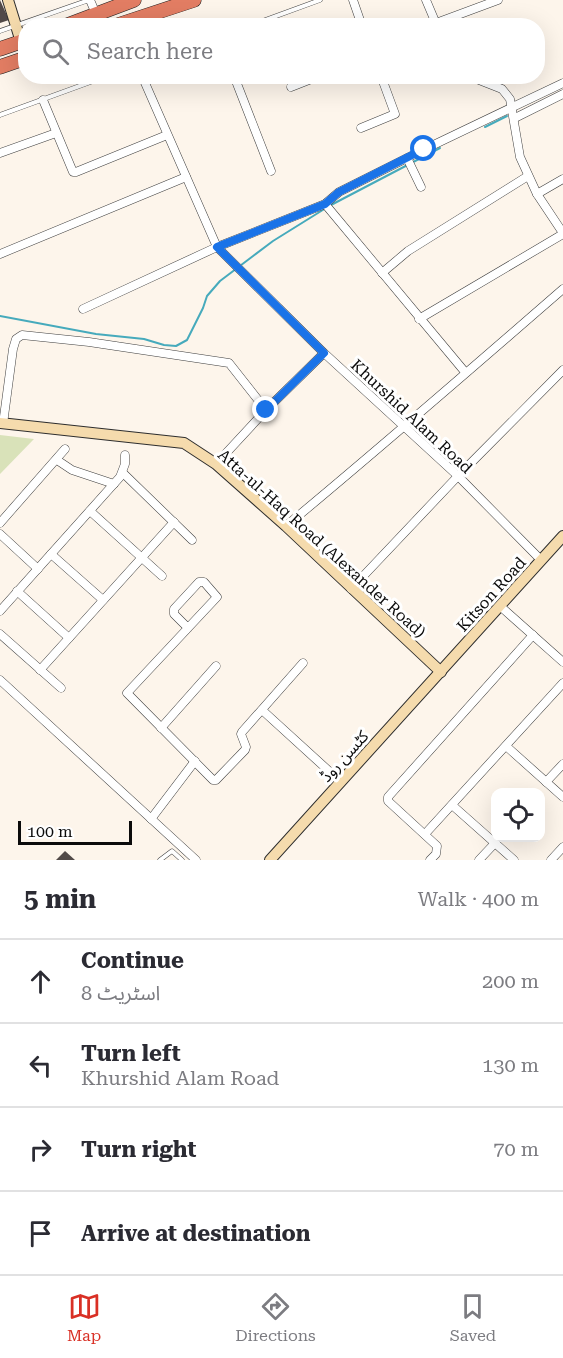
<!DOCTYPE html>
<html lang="en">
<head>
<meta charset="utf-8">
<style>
	body { margin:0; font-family:"Roboto Serif","Noto Sans Arabic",serif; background:#f2f2f3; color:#2b2b33 }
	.controls { position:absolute; right:18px; bottom:18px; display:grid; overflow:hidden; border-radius:12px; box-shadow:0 6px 24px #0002 }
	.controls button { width:54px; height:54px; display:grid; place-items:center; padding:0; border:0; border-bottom:2px solid #e1e1e2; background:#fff; color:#2b2b33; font:30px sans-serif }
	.scale { position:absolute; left:18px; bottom:15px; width:114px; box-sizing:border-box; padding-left:6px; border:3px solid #0b0b0b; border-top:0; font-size:16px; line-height:21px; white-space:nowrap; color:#0b0b0b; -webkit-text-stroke:4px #fff; paint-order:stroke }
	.stop { position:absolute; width:18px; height:18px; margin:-14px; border:4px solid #1a73e8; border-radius:50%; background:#fff }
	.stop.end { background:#1a73e8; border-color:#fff; box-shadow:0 2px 6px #0008 }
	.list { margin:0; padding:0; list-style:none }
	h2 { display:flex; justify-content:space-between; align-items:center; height:78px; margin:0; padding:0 24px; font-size:26px }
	h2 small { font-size:20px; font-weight:400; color:#7c7c81 }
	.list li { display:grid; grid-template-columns:39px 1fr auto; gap:18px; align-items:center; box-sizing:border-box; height:84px; padding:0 24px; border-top:2px solid #e1e1e2 }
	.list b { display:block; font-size:22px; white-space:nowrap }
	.list p { margin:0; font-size:20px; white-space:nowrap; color:#7c7c81 }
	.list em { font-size:20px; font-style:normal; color:#7c7c81 }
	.icon { flex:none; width:33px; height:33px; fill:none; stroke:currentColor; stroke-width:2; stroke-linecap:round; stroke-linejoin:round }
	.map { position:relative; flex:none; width:563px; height:860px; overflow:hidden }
	.search { position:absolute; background:#fff; box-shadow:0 6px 24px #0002; left:18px; right:18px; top:18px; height:66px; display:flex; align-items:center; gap:15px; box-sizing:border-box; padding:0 21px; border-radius:24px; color:#7c7c81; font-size:22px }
	.sheet { height:414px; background:#fff }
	nav { display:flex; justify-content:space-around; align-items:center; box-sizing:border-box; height:84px; border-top:2px solid #e1e1e2; background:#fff; font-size:16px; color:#7c7c81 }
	nav a { display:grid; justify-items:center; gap:3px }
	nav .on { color:#d93025 }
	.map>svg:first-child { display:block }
	.green { fill:#d9e2b9 }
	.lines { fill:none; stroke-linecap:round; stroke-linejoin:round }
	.stream { stroke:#46aabc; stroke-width:2 }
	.building { fill:#524a48 }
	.lane-casing { stroke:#3e3e3e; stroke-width:5 }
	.street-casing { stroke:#3e3e3e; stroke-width:9 }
	.secondary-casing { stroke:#2d2d2d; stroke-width:12 }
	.highway-casing { stroke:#1c1c1c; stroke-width:15 }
	.lane { stroke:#fff; stroke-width:4 }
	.street { stroke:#fff; stroke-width:8 }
	.secondary { stroke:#f5dbad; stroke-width:10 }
	.highway { stroke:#e27d63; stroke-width:14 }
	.route { stroke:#1a73e8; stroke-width:8 }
	.labels { text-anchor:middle; stroke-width:6; stroke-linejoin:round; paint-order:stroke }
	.street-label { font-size:16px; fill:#0b0b0b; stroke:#fff }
</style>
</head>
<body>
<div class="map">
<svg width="563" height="860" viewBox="0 0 563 860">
	<rect width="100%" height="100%" fill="#fdf5eb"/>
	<path class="green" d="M0 435 34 439 0 474Z"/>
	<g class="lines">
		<g class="stream">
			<path d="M485 127 507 116"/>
			<path d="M331 205 440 148"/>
			<path d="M0 316 96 334 144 339 164 345 176 346 187 340 203 308 207 296 220 281 273 241 326 208"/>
		</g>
	</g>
	<g class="building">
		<path d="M0 0 9 20 0 23Z"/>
		<path d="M65 851 75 860H56Z"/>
	</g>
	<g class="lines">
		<g class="lane-casing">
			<g id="lane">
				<path d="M249 26 320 0"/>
				<path d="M0 31 89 0"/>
				<path d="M0 115 107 76"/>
				<path d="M160 860 172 851 182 860"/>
			</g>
		</g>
		<g class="street-casing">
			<g id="street">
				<path d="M90 0 96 14"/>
				<path d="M353 0 362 26"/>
				<path d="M426 0 437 26"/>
				<path d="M436 23 498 0"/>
				<path d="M142 76 217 247 324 353 458 476 541 560"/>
				<path d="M234 76 271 171"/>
				<path d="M469 76 502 89 510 99 520 157 537 194 563 233"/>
				<path d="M291 87 319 76"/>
				<path d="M43 100 73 172H76L167 135"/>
				<path d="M515 118 563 94"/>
				<path d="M361 128 395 114 381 76"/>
				<path d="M0 153 56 133"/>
				<path d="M407 158 421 187"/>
				<path d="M537 194 563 179"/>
				<path d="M325 204 465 372"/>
				<path d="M0 254 186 177"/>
				<path d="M382 273 408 251 528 176"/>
				<path d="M83 309 217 247 325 204 339 192 425 149 563 83"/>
				<path d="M419 319 563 234"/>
				<path d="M3 424 13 349 16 339 22 335 89 342 229 363 266 410"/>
				<path d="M57 460 72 470 114 484"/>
				<path d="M216 464 266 410 324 353"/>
				<path d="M123 473 192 540"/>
				<path d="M90 511 162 576"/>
				<path d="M0 523 65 449"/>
				<path d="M286 526C379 449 471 369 563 289"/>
				<path d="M0 534 38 569"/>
				<path d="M51 554 103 600"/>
				<path d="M351 589 458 476 563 370"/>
				<path d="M17 591 69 638"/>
				<path d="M500 606 563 662"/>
				<path d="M0 611 120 477 125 464V455"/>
				<path d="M188 628 174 614V609L199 582H204L217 597 127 693 213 780H216L245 750 246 747 241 734 242 732 303 663"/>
				<path d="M0 634 61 688"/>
				<path d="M40 670 174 522"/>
				<path d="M0 680 196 860"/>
				<path d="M262 710 341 782"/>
				<path d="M161 728 216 666"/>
				<path d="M506 746 563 797"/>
				<path d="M546 782 563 764"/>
				<path d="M452 805 514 860"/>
				<path d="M151 819 195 761"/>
				<path d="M425 834 563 683"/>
				<path d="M430 860 436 854 437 846 388 801V797L533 635"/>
				<path d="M479 860 495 843"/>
				<path d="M551 860 563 847"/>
			</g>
		</g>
		<g class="secondary-casing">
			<g id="secondary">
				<path d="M8 0 21 42"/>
				<path d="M0 423 184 443 216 464 286 526 441 672"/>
				<path d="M270 860 563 536"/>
			</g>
		</g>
		<g class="highway-casing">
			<g id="highway">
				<path d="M65 26 134 0"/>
				<path d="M115 26 194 0"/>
				<path d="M0 49 26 40"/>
				<path d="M0 67 26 58"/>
			</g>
		</g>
		<use href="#lane" class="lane"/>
		<use href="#street" class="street"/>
		<use href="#secondary" class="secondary"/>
		<use href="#highway" class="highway"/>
	</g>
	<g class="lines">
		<path class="route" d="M266 410 324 353 217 247 325 204 339 192 424 149"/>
	</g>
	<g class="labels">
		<g class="street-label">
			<text transform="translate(412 416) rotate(43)" y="6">Khurshid Alam Road</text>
			<text transform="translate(322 543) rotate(42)" y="6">Atta-ul-Haq Road (Alexander Road)</text>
			<text transform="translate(491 594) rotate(-48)" y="6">Kitson Road</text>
			<text transform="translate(344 756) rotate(-48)" y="6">کٹسن روڈ</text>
		</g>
	</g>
</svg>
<div class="controls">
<button><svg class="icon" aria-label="locate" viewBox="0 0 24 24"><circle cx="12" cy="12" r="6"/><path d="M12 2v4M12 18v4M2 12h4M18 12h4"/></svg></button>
</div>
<div class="scale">100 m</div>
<div class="stop" style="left:424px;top:149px"></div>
<div class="stop end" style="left:266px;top:410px"></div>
<div class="search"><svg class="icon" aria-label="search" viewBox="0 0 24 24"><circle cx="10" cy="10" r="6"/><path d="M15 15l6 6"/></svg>Search here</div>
</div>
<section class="sheet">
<h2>5 min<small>Walk · 400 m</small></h2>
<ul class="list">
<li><svg class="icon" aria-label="ahead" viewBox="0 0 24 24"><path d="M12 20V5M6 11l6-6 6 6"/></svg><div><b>Continue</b><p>اسٹریٹ 8</p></div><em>200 m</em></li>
<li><svg class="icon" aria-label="left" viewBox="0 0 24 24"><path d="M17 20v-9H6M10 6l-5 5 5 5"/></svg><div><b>Turn left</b><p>Khurshid Alam Road</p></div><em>130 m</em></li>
<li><svg class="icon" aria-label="right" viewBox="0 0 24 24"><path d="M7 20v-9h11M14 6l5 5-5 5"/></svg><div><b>Turn right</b></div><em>70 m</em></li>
<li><svg class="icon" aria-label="arrive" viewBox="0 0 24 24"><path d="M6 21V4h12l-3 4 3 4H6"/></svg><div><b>Arrive at destination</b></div></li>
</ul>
</section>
<nav>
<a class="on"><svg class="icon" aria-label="map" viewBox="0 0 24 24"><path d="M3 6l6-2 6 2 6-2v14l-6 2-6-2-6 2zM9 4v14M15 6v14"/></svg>Map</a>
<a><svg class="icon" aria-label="directions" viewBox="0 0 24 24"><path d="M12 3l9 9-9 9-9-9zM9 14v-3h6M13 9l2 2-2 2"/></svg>Directions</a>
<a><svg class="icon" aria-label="saved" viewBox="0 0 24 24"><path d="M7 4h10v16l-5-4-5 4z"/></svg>Saved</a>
</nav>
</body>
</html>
